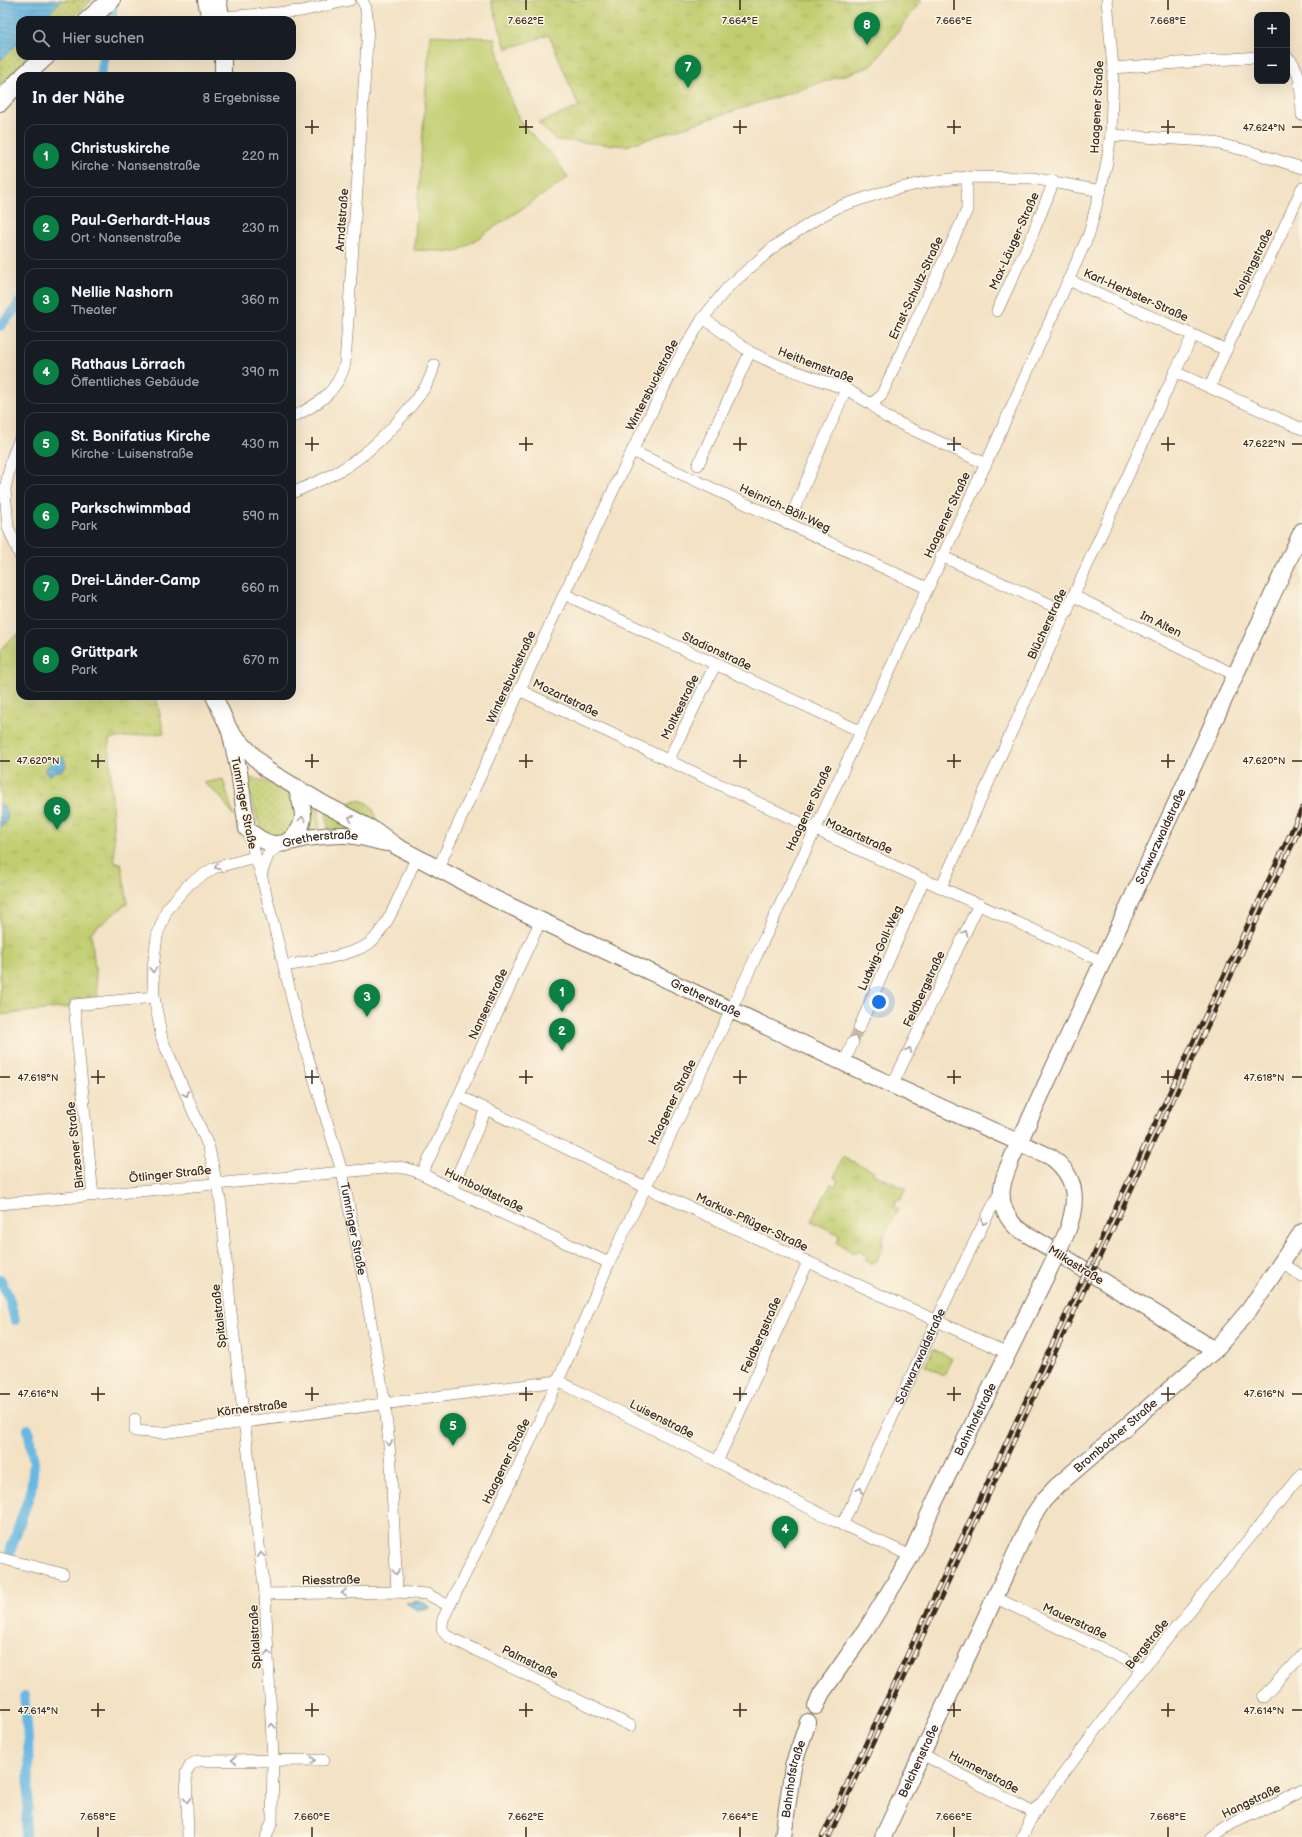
<!DOCTYPE html>
<html lang="de">
<head>
<meta charset="utf-8">
<style>
	body { margin:0; font-family:"Balsamiq Sans",sans-serif; background:#242831; color:#f1f3f6 }
	.controls { position:absolute; right:12px; top:12px; display:grid; overflow:hidden; border-radius:8px; box-shadow:0 4px 16px #0002 }
	.controls button { width:36px; height:36px; display:grid; place-items:center; padding:0; border:0; border-bottom:1px solid #363941; background:#171b24; color:#f1f3f6; font:20px sans-serif }
	.you { position:absolute; left:879px; top:1002px; width:14px; height:14px; margin:-10px; border:3px solid #fff; border-radius:50%; background:#1a73e8; box-shadow:0 0 0 6px #1a73e833 }
	.badge { display:grid; place-items:center; width:26px; height:26px; border-radius:50%; background:#0b8043; color:#fff; font-size:13px; font-weight:700 }
	.pin { position:absolute; translate:-50% -33px; filter:drop-shadow(0 1px 2px #0008) }
	.pin::after { content:''; position:absolute; top:21px; width:14px; height:12px; background:inherit; clip-path:polygon(0 0,100% 0,50% 100%) }
	.list { margin:0; padding:0; list-style:none }
	h2 { display:flex; justify-content:space-between; align-items:center; height:52px; margin:0; padding:0 16px; font-size:17px }
	h2 small { font-size:13px; font-weight:400; color:#9ea1a6 }
	.list li { display:grid; grid-template-columns:26px 1fr auto; gap:12px; align-items:center; box-sizing:border-box; height:64px; margin:0 8px 8px; padding:0 8px; border:1px solid #363941; border-radius:12px }
	.list b { display:block; font-size:15px; white-space:nowrap }
	.list p { margin:0; font-size:13px; white-space:nowrap; color:#9ea1a6 }
	.list em { font-size:13px; font-style:normal; color:#9ea1a6 }
	.icon { flex:none; width:22px; height:22px; fill:none; stroke:currentColor; stroke-width:2; stroke-linecap:round; stroke-linejoin:round }
	.map { position:relative; flex:none; width:1302px; height:1837px; overflow:hidden }
	.search { position:absolute; background:#171b24; box-shadow:0 4px 16px #0002; left:16px; top:16px; width:280px; height:44px; display:flex; align-items:center; gap:10px; box-sizing:border-box; padding:0 14px; border-radius:12px; color:#9ea1a6; font-size:15px }
	.panel { position:absolute; background:#171b24; box-shadow:0 4px 16px #0002; left:16px; top:72px; width:280px; height:628px; border-radius:12px }
	.map>svg:first-child { display:block }
	.grass { fill:url(#grass-dots); stroke:#7e7c46 }
	.park { fill:url(#park-tufts); stroke:#7e7c46 }
	.garden { fill:#c1cd6f; stroke:#7e7c46 }
	.water { fill:url(#water-rules); stroke:#507080 }
	.lines { fill:none; stroke-linecap:round; stroke-linejoin:round }
	.canal { stroke:#66b7e1; stroke-width:10 }
	.minor-tunnel { stroke:#cebda3; stroke-width:11; stroke-dasharray:11 5.5; stroke-linecap:butt }
	.minor-casing { stroke:#7b6a58; stroke-width:12 }
	.secondary-casing { stroke:#7b6a58; stroke-width:18 }
	.primary-casing { stroke:#7b6a58; stroke-width:20 }
	.minor { stroke:#fff; stroke-width:11 }
	.secondary { stroke:#fff; stroke-width:16 }
	.primary { stroke:#fff; stroke-width:18 }
	.rail-casing { stroke:#3b2a1e; stroke-width:4.5 }
	.rail { stroke:#fcf5e5; stroke-width:3; stroke-dasharray:9; stroke-linecap:butt }
	.secondary-bridge-casing { stroke:#7b6a58; stroke-width:18; stroke-linecap:butt }
	.secondary-bridge { stroke:#fff; stroke-width:16 }
	.oneway { stroke:#a79f9a }
	.ticks { fill:none; stroke:#3b2a1e; stroke-width:1.5 }
	.labels { text-anchor:middle; stroke-width:3; stroke-linejoin:round; paint-order:stroke }
	.street-label { font-size:12px; fill:#3b2a1e; stroke:#fcf5e5 }
	.ticks-label { font-size:10px; text-anchor:middle; fill:#3b2a1e; stroke:#fcf5e5; stroke-width:3; stroke-linejoin:round; paint-order:stroke }
</style>
</head>
<body>
<div class="map">
<svg width="1302" height="1837" viewBox="0 0 1302 1837">
	<defs>
		<pattern id="grass-dots" width="8" height="8" patternUnits="userSpaceOnUse"><rect width="8" height="8" fill="#c1cd6f"/><path d="M2 2h.1M6 6h.1" fill="none" stroke="#a7b060" stroke-width="1.8" stroke-linecap="round"/></pattern>
		<pattern id="park-tufts" width="24" height="20" patternUnits="userSpaceOnUse"><rect width="24" height="20" fill="#c1cd6f"/><path d="M3 7l-1-3M5 7V3M7 7l1-3M15 17l-1-3M17 17v-4M19 17l1-3" fill="none" stroke="#a7b060"/></pattern>
		<pattern id="water-rules" width="6" height="5" patternUnits="userSpaceOnUse"><rect width="6" height="5" fill="#66b7e1"/><path d="M0 2.5h6" fill="none" stroke="#5595b6"/></pattern>
	</defs>
	<rect width="100%" height="100%" fill="#fcf5e5"/>
	<filter id="ink" filterUnits="userSpaceOnUse"><feTurbulence type="fractalNoise" baseFrequency=".025" numOctaves="2"/><feDisplacementMap in="SourceGraphic" scale="8" xChannelSelector="R" yChannelSelector="G"/><feConvolveMatrix kernelMatrix="1 2 1 2 8 2 1 2 1" color-interpolation-filters="sRGB"/></filter>
	<filter id="wash" filterUnits="userSpaceOnUse"><feTurbulence type="fractalNoise" baseFrequency=".012" numOctaves="4" result="noise"/><feDisplacementMap in="SourceGraphic" scale="16" xChannelSelector="R" yChannelSelector="G"/><feGaussianBlur stdDeviation="0.9" result="paint"/><feColorMatrix in="noise" values="0 0 0 0 0 0 0 0 0 0 0 0 0 0 0 0 0 1.4 0 .05"/><feComposite in="paint" operator="in"/></filter>
	<g filter="url(#wash)">
		<rect width="100%" height="100%" fill="#f3e2c4"/>
		<g class="grass">
			<path d="M62 0H92L70 20H42Z"/>
			<path d="M20 41V56H30L0 85V61Z"/>
			<path d="M250 778C264 780 291 788 296 804 297 808 297 815 298 820L283 840 265 835 259 824 246 783Z"/>
			<path d="M223 779 234 817 220 796 204 783Z"/>
			<path d="M356 800C370 801 374 808 377 821L346 805Z"/>
			<path d="M309 803 319 808V830L308 833 310 817Z"/>
			<path d="M326 812 373 836 328 829Z"/>
		</g>
		<g class="park">
			<path d="M491 0H922L873 64 866 68 626 146 556 140 538 123 579 107 549 35 506 49Z"/>
			<path d="M20 633V696H156L164 733 109 739 115 863H121L128 903 91 932 98 997 70 1000V1007L0 1015V651L7 642Z"/>
			<path d="M842 1157 874 1171 873 1174 906 1189 900 1201 897 1199 894 1207 898 1209 896 1214H895L881 1243 884 1245 876 1262 873 1261 872 1264 865 1260 867 1256 857 1251 855 1254 837 1243 840 1235 811 1221 831 1184 836 1186 838 1180 834 1178Z"/>
			<path d="M933 1349 952 1358 944 1375 925 1366Z"/>
		</g>
		<path class="garden" d="M430 35 494 38 507 89 521 123 555 158 568 178 457 252 414 250Z"/>
		<g class="water">
			<path d="M0 0H62L42 20H20V41L0 61Z"/>
			<path d="M55 757 64 758 66 767 61 771H55L51 775H48L45 772V768L50 765 51 761Z"/>
			<path d="M0 803C10 811 10 821 0 828Z"/>
			<path d="M417 1601 424 1603 431 1608 417 1610 406 1603Z"/>
		</g>
		<g class="lines">
			<g class="canal">
				<path d="M112 0V20"/>
				<path d="M100 76 105 56"/>
				<path d="M0 326 16 308 20 302"/>
				<path d="M0 1279 9 1298 15 1320"/>
				<path d="M10 1552 31 1491 34 1463 28 1429"/>
				<path d="M24 1696C30 1742 30 1790 25 1837"/>
			</g>
		</g>
	</g>
	<g filter="url(#ink)">
		<g class="lines">
			<path class="minor-tunnel" d="M853 1042 859 1028"/>
			<g class="minor-casing">
				<g id="minor">
					<path d="M222 17 302 11 350 0"/>
					<path d="M1287 57C1302 67 1301 97 1302 115"/>
					<path d="M1113 68 1257 57"/>
					<path d="M1111 135 1207 141 1248 151 1302 168"/>
					<path d="M1068 280 1193 335"/>
					<path d="M997 311 1031 238 1054 181"/>
					<path d="M703 318 750 352 780 366 846 389 871 404 886 417 986 464"/>
					<path d="M1226 350 1193 335 1175 372 1302 429"/>
					<path d="M1210 387C1238 319 1273 255 1302 188"/>
					<path d="M871 404 881 396 967 210V177"/>
					<path d="M292 417C317 406 338 391 345 364L368 28 366 8 362 0"/>
					<path d="M20 438 12 458 5 489 8 527 20 556"/>
					<path d="M632 451 927 588"/>
					<path d="M698 465 750 352"/>
					<path d="M292 493C308 486 324 479 339 471 369 454 393 429 414 402 423 391 431 380 434 365"/>
					<path d="M794 510 846 389"/>
					<path d="M941 556 1067 612"/>
					<path d="M564 594 860 731"/>
					<path d="M1074 596 1235 675"/>
					<path d="M519 690 814 829 1103 962"/>
					<path d="M668 761 715 665"/>
					<path id="s1" d="M247 829 261 874 299 1027 342 1172 365 1288 385 1404 391 1465 397 1592"/>
					<path d="M255 857 214 868 189 884 167 909 157 936 153 967 154 997 162 1039 209 1148 221 1204 230 1304 265 1594 273 1759 272 1822 266 1837"/>
					<path d="M438 868 564 594 632 451 680 356 703 318 728 287 775 246 818 218 838 207 880 193 922 183 967 177 1032 178 1101 191"/>
					<path d="M261 874 269 853 283 844"/>
					<path d="M941 887 1175 372"/>
					<path d="M284 966C308 962 344 957 365 946 387 935 406 879 417 856"/>
					<path d="M859 1028 924 879"/>
					<path d="M844 1063 853 1042"/>
					<path d="M892 1086 979 904"/>
					<path d="M486 1109 645 1187 1009 1354"/>
					<path d="M422 1174 540 922"/>
					<path d="M451 1190 486 1109 459 1096"/>
					<path d="M93 1196 74 1005 154 997"/>
					<path d="M0 1204 396 1167C418 1168 437 1183 457 1192 507 1216 558 1239 609 1263"/>
					<path d="M1282 1263 1302 1276"/>
					<path d="M135 1419V1431L162 1433 558 1381 835 1521 911 1556"/>
					<path d="M717 1462 808 1262"/>
					<path id="s2" d="M842 1525C896 1414 943 1299 1001 1190"/>
					<path d="M0 1558 63 1574"/>
					<path d="M265 1594 397 1592 427 1594 449 1606"/>
					<path d="M996 1598 1143 1668"/>
					<path d="M1263 1697 1302 1655"/>
					<path d="M631 1726 449 1637C442 1632 441 1628 443 1619L518 1467 558 1381 609 1263 731 1010 990 455 1089 234 1106 167 1111 135 1113 68 1107 0"/>
					<path d="M922 1754 1034 1813"/>
					<path d="M188 1837 186 1773 190 1765 198 1761 324 1760"/>
					<path d="M1022 1837 1034 1813 1143 1668 1302 1474"/>
					<path d="M1212 1837 1233 1823 1270 1807 1302 1790"/>
				</g>
			</g>
			<g class="secondary-casing">
				<g id="secondary">
					<path d="M206 0 210 20"/>
					<path d="M218 0 222 20"/>
					<path d="M223 76V56"/>
					<path id="s3" d="M214 696 230 731 239 772 247 829C273 851 278 844 307 838 319 836 331 835 343 835 358 835 372 840 386 843"/>
					<path id="s4" d="M230 731 267 770 324 804 376 831 396 846 495 899 861 1071 1051 1157C1078 1177 1078 1202 1067 1232"/>
					<path d="M285 843C310 827 304 810 296 787"/>
					<path id="s5" d="M1215 1350 1017 1228C991 1203 1003 1177 1016 1149 1022 1136 1028 1123 1034 1110L1302 531"/>
					<path id="s6" d="M816 1706 821 1694 866 1630 911 1556 934 1503 1048 1272"/>
					<path id="s7" d="M783 1837 793 1766 808 1722"/>
					<path id="s8" d="M883 1837 1033 1516 1043 1501 1057 1486 1215 1350 1249 1310 1302 1232"/>
				</g>
			</g>
			<g class="primary-casing">
				<g id="primary">
					<path d="M88 20 111 0"/>
					<path d="M24 76 46 56"/>
					<path d="M0 102 20 80"/>
				</g>
			</g>
			<use href="#minor" class="minor"/>
			<use href="#secondary" class="secondary"/>
			<use href="#primary" class="primary"/>
			<g class="rail-casing">
				<g id="rail">
					<path d="M822 1837 1302 808"/>
					<path d="M829 1837 1302 824"/>
				</g>
			</g>
			<use href="#rail" class="rail"/>
			<g class="secondary-bridge-casing">
				<path id="secondary-bridge" d="M1048 1272 1067 1232"/>
			</g>
			<use href="#secondary-bridge" class="secondary-bridge"/>
		</g>
		<defs><path id="oneway-chevron" d="M-2-3.5L2.5 0L-2 3.5" fill="none" stroke-width="1.6" stroke-linecap="round" stroke-linejoin="round"/></defs>
		<g class="oneway">
			<use href="#oneway-chevron" transform="translate(351 818) rotate(-152)"/>
			<use href="#oneway-chevron" transform="translate(302 819) rotate(-83)"/>
			<use href="#oneway-chevron" transform="translate(217 867) rotate(160)"/>
			<use href="#oneway-chevron" transform="translate(965 933) rotate(-65)"/>
			<use href="#oneway-chevron" transform="translate(153 970) rotate(90)"/>
			<use href="#oneway-chevron" transform="translate(909 1050) rotate(-65)"/>
			<use href="#oneway-chevron" transform="translate(186 1094) rotate(64)"/>
			<use href="#oneway-chevron" transform="translate(984 1222) rotate(118)"/>
			<use href="#oneway-chevron" transform="translate(389 1443) rotate(84)"/>
			<use href="#oneway-chevron" transform="translate(860 1490) rotate(-64)"/>
			<use href="#oneway-chevron" transform="translate(261 1555) rotate(-96)"/>
			<use href="#oneway-chevron" transform="translate(396 1572) rotate(87)"/>
			<use href="#oneway-chevron" transform="translate(344 1593) rotate(179)"/>
			<use href="#oneway-chevron" transform="translate(268 1653) rotate(-94)"/>
			<use href="#oneway-chevron" transform="translate(272 1726) rotate(-92)"/>
			<use href="#oneway-chevron" transform="translate(234 1760) rotate(179)"/>
			<use href="#oneway-chevron" transform="translate(313 1760) rotate(1)"/>
			<use href="#oneway-chevron" transform="translate(187 1800) rotate(89)"/>
		</g>
	</g>
	<path class="ticks" d="M526 0V10M740 0V10M954 0V10M1168 0V10M312 120V134M526 120V134M740 120V134M954 120V134M1168 120V134M305 127H319M519 127H533M733 127H747M947 127H961M1161 127H1175M1292 127H1302M312 437V451M526 437V451M740 437V451M954 437V451M1168 437V451M305 444H319M519 444H533M733 444H747M947 444H961M1161 444H1175M1292 444H1302M98 754V768M312 754V768M526 754V768M740 754V768M954 754V768M1168 754V768M0 761H10M91 761H105M305 761H319M519 761H533M733 761H747M947 761H961M1161 761H1175M1292 761H1302M98 1070V1084M312 1070V1084M526 1070V1084M740 1070V1084M954 1070V1084M1168 1070V1084M0 1077H10M91 1077H105M305 1077H319M519 1077H533M733 1077H747M947 1077H961M1161 1077H1175M1292 1077H1302M98 1387V1401M312 1387V1401M526 1387V1401M740 1387V1401M954 1387V1401M1168 1387V1401M0 1394H10M91 1394H105M305 1394H319M519 1394H533M733 1394H747M947 1394H961M1161 1394H1175M1292 1394H1302M98 1703V1717M312 1703V1717M526 1703V1717M740 1703V1717M954 1703V1717M1168 1703V1717M0 1710H10M91 1710H105M305 1710H319M519 1710H533M733 1710H747M947 1710H961M1161 1710H1175M1292 1710H1302M98 1827V1837M312 1827V1837M526 1827V1837M740 1827V1837M954 1827V1837M1168 1827V1837"/>
	<g class="labels">
		<g class="street-label">
			<text transform="translate(1097 107) rotate(-87)" y="4">Haagener Straße</text>
			<text transform="translate(342 220) rotate(-86)" y="4">Arndtstraße</text>
			<text transform="translate(1014 241) rotate(-66)" y="4">Max-Läuger-Straße</text>
			<text transform="translate(1253 263) rotate(-64)" y="4">Kolpingstraße</text>
			<text transform="translate(916 288) rotate(-65)" y="4">Ernst-Schultz-Straße</text>
			<text transform="translate(1136 295) rotate(24)" y="4">Karl-Herbster-Straße</text>
			<text transform="translate(816 365) rotate(21)" y="4">Heithemstraße</text>
			<text transform="translate(652 385) rotate(-63)" y="4">Wintersbuckstraße</text>
			<text transform="translate(785 508) rotate(25)" y="4">Heinrich-Böll-Weg</text>
			<text transform="translate(947 515) rotate(-65)" y="4">Haagener Straße</text>
			<text transform="translate(1047 624) rotate(-65)" y="4">Blücherstraße</text>
			<text transform="translate(1161 624) rotate(26)" y="4">Im Alten</text>
			<text transform="translate(717 651) rotate(25)" y="4">Stadionstraße</text>
			<text transform="translate(511 677) rotate(-65)" y="4">Wintersbuckstraße</text>
			<text transform="translate(566 698) rotate(26)" y="4">Mozartstraße</text>
			<text transform="translate(680 707) rotate(-64)" y="4">Moltkestraße</text>
			<text transform="translate(244 803) rotate(79)" y="4">Tumringer Straße</text>
			<text transform="translate(809 808) rotate(-65)" y="4">Haagener Straße</text>
			<text transform="translate(859 836) rotate(24)" y="4">Mozartstraße</text>
			<text dy="4" stroke="none"><textPath href="#s5" startOffset="663">Schwarzwaldstraße</textPath></text>
			<text dy="4" stroke="none"><textPath href="#s3" startOffset="216">Gretherstraße</textPath></text>
			<text transform="translate(880 948) rotate(-66)" y="4">Ludwig-Goll-Weg</text>
			<text transform="translate(924 989) rotate(-65)" y="4">Feldbergstraße</text>
			<text dy="4" stroke="none"><textPath href="#s4" startOffset="549">Gretherstraße</textPath></text>
			<text transform="translate(488 1004) rotate(-65)" y="4">Nansenstraße</text>
			<text transform="translate(672 1102) rotate(-64)" y="4">Haagener Straße</text>
			<text transform="translate(75 1145) rotate(-96)" y="4">Binzener Straße</text>
			<text transform="translate(170 1174) rotate(-6)" y="4">Ötlinger Straße</text>
			<text transform="translate(484 1190) rotate(26)" y="4">Humboldtstraße</text>
			<text transform="translate(752 1222) rotate(25)" y="4">Markus-Pflüger-Straße</text>
			<text dy="4" stroke="none"><textPath href="#s1" startOffset="414">Tumringer Straße</textPath></text>
			<text transform="translate(1076 1265) rotate(32)" y="4">Milkastraße</text>
			<text transform="translate(219 1316) rotate(-96)" y="4">Spitalstraße</text>
			<text transform="translate(761 1335) rotate(-66)" y="4">Feldbergstraße</text>
			<text dy="4" stroke="none"><textPath href="#s2" startOffset="186">Schwarzwaldstraße</textPath></text>
			<text transform="translate(252 1408) rotate(-7)" y="4">Körnerstraße</text>
			<text transform="translate(662 1419) rotate(27)" y="4">Luisenstraße</text>
			<text dy="4" stroke="none"><textPath href="#s6" startOffset="329">Bahnhofstraße</textPath></text>
			<text dy="4" stroke="none"><textPath href="#s8" startOffset="470">Brombacher Straße</textPath></text>
			<text transform="translate(506 1461) rotate(-64)" y="4">Haagener Straße</text>
			<text transform="translate(331 1580) rotate(-1)" y="4">Riesstraße</text>
			<text transform="translate(1075 1621) rotate(25)" y="4">Mauerstraße</text>
			<text transform="translate(255 1637) rotate(-93)" y="4">Spitalstraße</text>
			<text transform="translate(1147 1644) rotate(-51)" y="4">Bergstraße</text>
			<text transform="translate(530 1662) rotate(26)" y="4">Palmstraße</text>
			<text dy="4" stroke="none"><textPath href="#s8" startOffset="84">Belchenstraße</textPath></text>
			<text transform="translate(984 1772) rotate(28)" y="4">Hunnenstraße</text>
			<text dy="4" stroke="none"><textPath href="#s7" startOffset="59">Bahnhofstraße</textPath></text>
			<text transform="translate(1251 1801) rotate(-26)" y="4">Hangstraße</text>
		</g>
	</g>
	<g class="ticks-label">
		<text x="526" y="24">7.662°E</text>
		<text x="740" y="24">7.664°E</text>
		<text x="954" y="24">7.666°E</text>
		<text x="1168" y="24">7.668°E</text>
		<text x="1264" y="131">47.624°N</text>
		<text x="1264" y="447">47.622°N</text>
		<text x="38" y="764">47.620°N</text>
		<text x="1264" y="764">47.620°N</text>
		<text x="38" y="1081">47.618°N</text>
		<text x="1264" y="1081">47.618°N</text>
		<text x="38" y="1397">47.616°N</text>
		<text x="1264" y="1397">47.616°N</text>
		<text x="38" y="1714">47.614°N</text>
		<text x="1264" y="1714">47.614°N</text>
		<text x="98" y="1820">7.658°E</text>
		<text x="312" y="1820">7.660°E</text>
		<text x="526" y="1820">7.662°E</text>
		<text x="740" y="1820">7.664°E</text>
		<text x="954" y="1820">7.666°E</text>
		<text x="1168" y="1820">7.668°E</text>
	</g>
</svg>
<div class="controls">
<button>+</button>
<button>−</button>
</div>
<div class="you"></div>
<div class="pin badge" style="left:562px;top:1012px">1</div>
<div class="pin badge" style="left:562px;top:1051px">2</div>
<div class="pin badge" style="left:367px;top:1017px">3</div>
<div class="pin badge" style="left:785px;top:1549px">4</div>
<div class="pin badge" style="left:453px;top:1446px">5</div>
<div class="pin badge" style="left:57px;top:830px">6</div>
<div class="pin badge" style="left:688px;top:88px">7</div>
<div class="pin badge" style="left:867px;top:45px">8</div>
<div class="search"><svg class="icon" aria-label="search" viewBox="0 0 24 24"><circle cx="10" cy="10" r="6"/><path d="M15 15l6 6"/></svg>Hier suchen</div>
<section class="panel">
<h2>In der Nähe<small>8 Ergebnisse</small></h2>
<ul class="list">
<li><span class="badge">1</span><div><b>Christuskirche</b><p>Kirche · Nansenstraße</p></div><em>220 m</em></li>
<li><span class="badge">2</span><div><b>Paul-Gerhardt-Haus</b><p>Ort · Nansenstraße</p></div><em>230 m</em></li>
<li><span class="badge">3</span><div><b>Nellie Nashorn</b><p>Theater</p></div><em>360 m</em></li>
<li><span class="badge">4</span><div><b>Rathaus Lörrach</b><p>Öffentliches Gebäude</p></div><em>390 m</em></li>
<li><span class="badge">5</span><div><b>St. Bonifatius Kirche</b><p>Kirche · Luisenstraße</p></div><em>430 m</em></li>
<li><span class="badge">6</span><div><b>Parkschwimmbad</b><p>Park</p></div><em>590 m</em></li>
<li><span class="badge">7</span><div><b>Drei-Länder-Camp</b><p>Park</p></div><em>660 m</em></li>
<li><span class="badge">8</span><div><b>Grüttpark</b><p>Park</p></div><em>670 m</em></li>
</ul>
</section>
</div>
</body>
</html>
